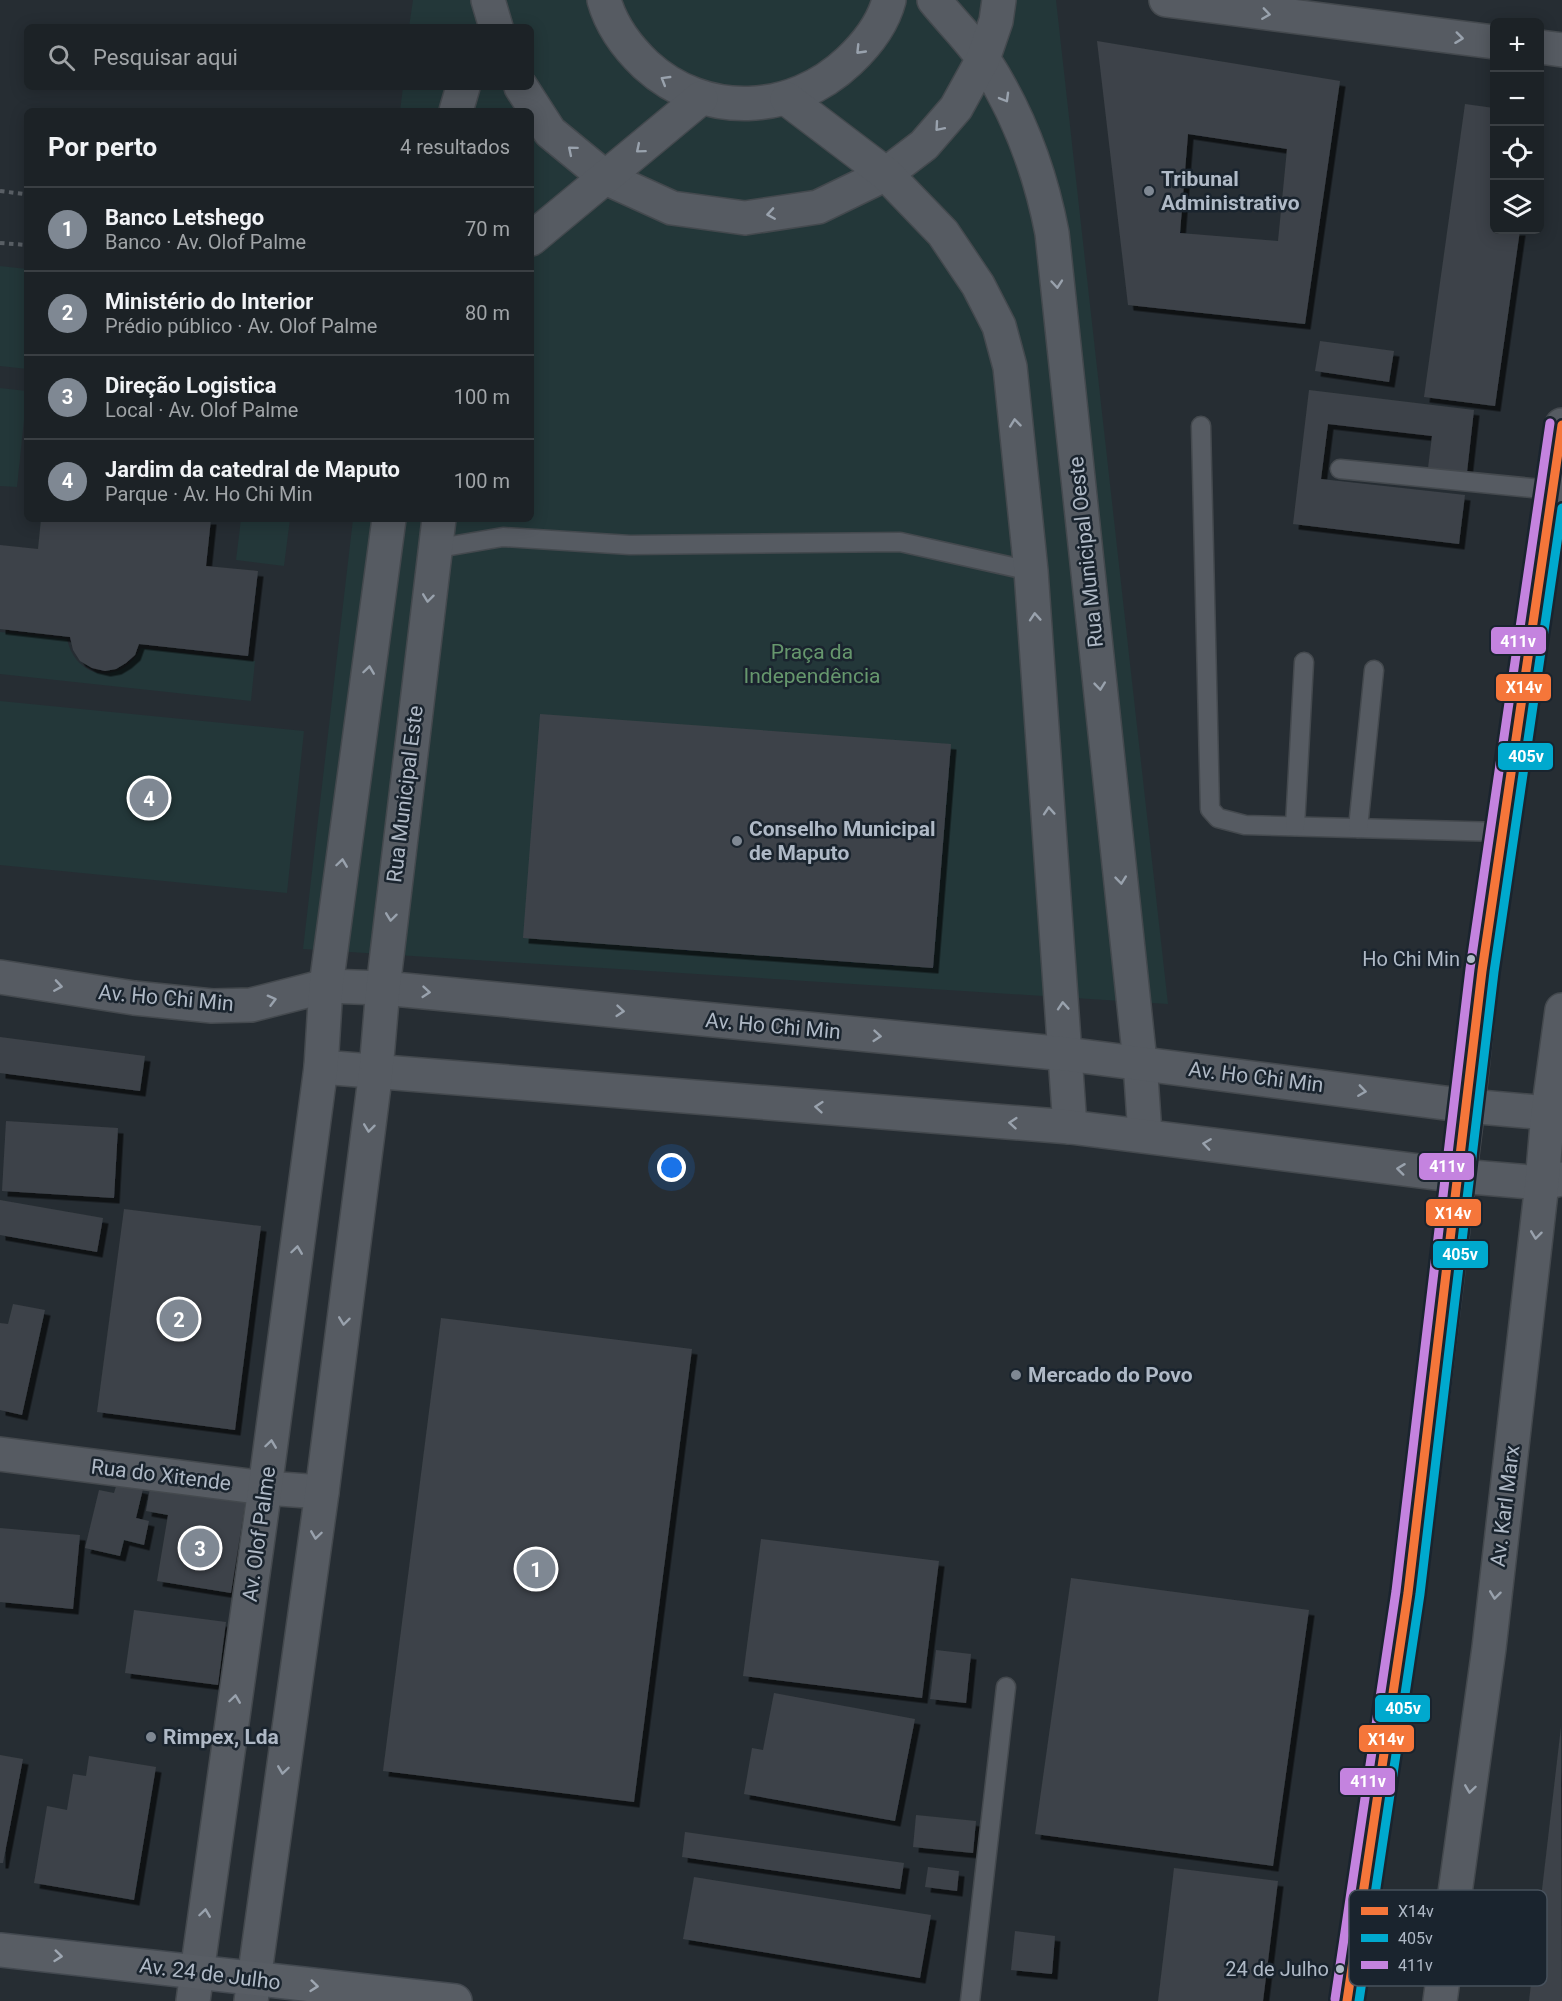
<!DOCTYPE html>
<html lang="pt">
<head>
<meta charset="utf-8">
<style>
	body { margin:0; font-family:Roboto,sans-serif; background:#252a2e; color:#f1f3f6 }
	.controls { position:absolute; right:18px; top:18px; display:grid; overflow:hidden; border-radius:9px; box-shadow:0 3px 15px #0003 }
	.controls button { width:54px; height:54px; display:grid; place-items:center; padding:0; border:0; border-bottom:2px solid #3a3f43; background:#1c2226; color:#f1f3f6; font:30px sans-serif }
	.you { position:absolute; left:672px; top:1168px; width:21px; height:21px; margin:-15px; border:4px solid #fff; border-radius:50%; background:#1a73e8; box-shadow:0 0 0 9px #1a73e833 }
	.badge { display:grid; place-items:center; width:39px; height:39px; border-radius:50%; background:#7f8893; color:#fff; font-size:20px; font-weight:700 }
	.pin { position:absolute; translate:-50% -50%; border:3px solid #fff; box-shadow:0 2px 6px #0006 }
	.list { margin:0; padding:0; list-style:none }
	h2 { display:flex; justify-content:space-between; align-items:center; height:78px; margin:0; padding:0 24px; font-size:26px }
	h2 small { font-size:20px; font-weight:400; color:#a0a4a7 }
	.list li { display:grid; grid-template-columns:39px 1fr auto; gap:18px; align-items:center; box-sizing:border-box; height:84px; padding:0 24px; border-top:2px solid #3a3f43 }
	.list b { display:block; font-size:22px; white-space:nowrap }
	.list p { margin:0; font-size:20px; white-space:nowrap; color:#a0a4a7 }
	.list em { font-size:20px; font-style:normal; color:#a0a4a7 }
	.icon { flex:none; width:33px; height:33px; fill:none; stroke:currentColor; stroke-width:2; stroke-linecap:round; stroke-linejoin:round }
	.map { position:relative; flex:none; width:1562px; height:2001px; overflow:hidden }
	.search { position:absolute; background:#1c2226; box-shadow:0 3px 15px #0003; left:24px; top:24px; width:510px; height:66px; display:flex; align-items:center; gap:15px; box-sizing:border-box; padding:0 21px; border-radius:9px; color:#a0a4a7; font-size:22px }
	.panel { position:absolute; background:#1c2226; box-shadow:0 3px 15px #0003; left:24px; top:108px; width:510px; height:414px; border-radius:9px }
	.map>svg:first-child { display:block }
	.green { fill:#233739 }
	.building { fill:#3d4248; fill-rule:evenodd; filter:url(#shadow) }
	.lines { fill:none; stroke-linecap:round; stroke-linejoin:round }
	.service-casing { stroke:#44494e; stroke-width:21 }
	.minor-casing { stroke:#44494e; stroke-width:36 }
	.tertiary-casing { stroke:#44494e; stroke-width:36 }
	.primary-casing { stroke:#434950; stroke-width:36 }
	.path { stroke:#595f65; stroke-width:4; stroke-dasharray:4.5 4.5; stroke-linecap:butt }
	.service { stroke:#565b62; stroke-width:18 }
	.minor { stroke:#565b62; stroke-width:33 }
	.tertiary { stroke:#565b62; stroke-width:33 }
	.primary { stroke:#585d64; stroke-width:33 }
	.bus-1-casing { stroke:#1a242e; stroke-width:14 }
	.bus-2-casing { stroke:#1a242e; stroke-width:14 }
	.bus-3-casing { stroke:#1a242e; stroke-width:14 }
	.bus-1 { stroke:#f5763a; stroke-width:9 }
	.bus-2 { stroke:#00a9ce; stroke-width:9 }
	.bus-3 { stroke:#c483df; stroke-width:9 }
	.oneway { stroke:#99a2ad }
	.oneway2 { stroke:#9ea7b2 }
	.poi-dot { fill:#7f8893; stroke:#1a242e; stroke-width:2 }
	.bus-dot { fill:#afb9c6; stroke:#1a242e; stroke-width:2 }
	.labels { text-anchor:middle; stroke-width:5; stroke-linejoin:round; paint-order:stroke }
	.bus-label { font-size:20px; fill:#afb9c6; stroke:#1a242e; text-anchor:end }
	.poi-label { font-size:21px; font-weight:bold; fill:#afb9c6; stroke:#1a242e; text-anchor:start }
	.street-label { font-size:21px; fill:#afb9c6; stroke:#1a242e }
	.park-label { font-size:21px; fill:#66976d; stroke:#1a242e }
	.key { fill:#1a242e; stroke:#47515c; stroke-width:1.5 }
	.key-label { font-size:16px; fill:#afb9c6 }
	.line-badge { stroke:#1a242e; stroke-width:2 }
	.badge-label { font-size:16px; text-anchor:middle; font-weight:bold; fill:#fff }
</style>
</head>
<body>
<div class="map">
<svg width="1562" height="2001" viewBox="0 0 1562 2001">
	<defs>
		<filter id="shadow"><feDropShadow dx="5.5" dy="5.5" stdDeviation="0" flood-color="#0009"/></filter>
	</defs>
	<rect width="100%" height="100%" fill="#262d33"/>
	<g class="green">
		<path d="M413 0H1056L1168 1004 303 949 353 519H531V111H400L403 87H531V27H409Z"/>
		<path d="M0 266 27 269V369L0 366Z"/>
		<path d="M0 388 27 391 17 487 0 486Z"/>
		<path d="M241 519H290L284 566 236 560Z"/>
		<path d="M0 632 67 639C76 680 122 686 141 648L255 661 251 701 0 674Z"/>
		<path d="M0 701 304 731 287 893 0 865Z"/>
	</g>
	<g class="building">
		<path d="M1097 41 1340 81 1305 324 1128 305ZM1188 134 1287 149 1278 241 1180 233Z"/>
		<path d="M1465 104 1494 108V230H1520L1495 406 1424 397Z"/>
		<path d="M1320 341 1394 351 1389 382 1315 371Z"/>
		<path d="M1309 390 1474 410 1467 472 1428 468 1432 436 1328 424 1321 479 1465 495 1459 544 1293 524Z"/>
		<path d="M41 519H211L206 566 258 571 248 656 139 644 135 655 126 663 116 669 105 671 92 668 80 661 73 650 70 637 0 629V545L38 549Z"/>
		<path d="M540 714 951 744 933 968 523 938Z"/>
		<path d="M0 1037 145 1056 140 1091 0 1073Z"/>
		<path d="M6 1121 118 1128 114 1198 2 1191Z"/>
		<path d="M0 1200 103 1218 97 1252 0 1235Z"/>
		<path d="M124 1209 261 1226 235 1430 97 1412Z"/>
		<path d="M13 1304 45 1310 22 1415 0 1410V1323L8 1324Z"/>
		<path d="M441 1318 692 1349 634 1802 383 1771Z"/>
		<path d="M151 1482 246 1498 231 1593 157 1581 168 1515 146 1511Z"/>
		<path d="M117 1483 143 1489 136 1518 149 1521 144 1545 124 1540 120 1556 85 1548 99 1490 114 1493Z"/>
		<path d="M0 1528 80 1535 73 1609 0 1602Z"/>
		<path d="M761 1539 939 1561 922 1698 743 1676Z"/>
		<path d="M1071 1578 1309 1610 1273 1866 1035 1834Z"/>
		<path d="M134 1610 226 1622 218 1685 125 1673Z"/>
		<path d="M936 1650 971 1654 966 1703 930 1699Z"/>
		<path d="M774 1693 915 1719 895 1821 744 1794 752 1748 763 1750Z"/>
		<path d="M1561 1727 1562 2001H1529Z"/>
		<path d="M0 1755 23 1759 3 1863H0Z"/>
		<path d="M89 1756 156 1767 134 1900 34 1883 47 1806 67 1810 73 1774 86 1776Z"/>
		<path d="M916 1815 976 1821 973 1853 913 1847Z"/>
		<path d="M685 1832 904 1863 900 1889 682 1857Z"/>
		<path d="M928 1867 959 1871 957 1891 925 1887Z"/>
		<path d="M1174 1868 1278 1881 1263 2001H1158Z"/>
		<path d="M694 1877 931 1915 920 1978 683 1939Z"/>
		<path d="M1015 1931 1055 1936 1052 1974 1011 1970Z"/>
	</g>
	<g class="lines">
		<g class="service-casing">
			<g id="service">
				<path d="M1201 426 1210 809 1218 818 1245 825 1502 832"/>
				<path d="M1340 469 1552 490"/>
				<path d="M433 549 503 537 630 545 900 542 1031 571"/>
				<path d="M1295 826 1304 662"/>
				<path d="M1358 828 1374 670"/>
				<path d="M970 2001 1006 1687"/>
			</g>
		</g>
		<g class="minor-casing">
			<g id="minor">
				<path d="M488 0 496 27"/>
				<path d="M604 0C611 25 627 47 646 65 705 119 792 115 849 61 866 45 883 23 889 0"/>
				<path d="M934 0C950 20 970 39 984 60 1019 114 1040 170 1052 233L1140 1062 1145 1135"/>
				<path d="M1166 0 1494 42"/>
				<path d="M1540 47 1562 50"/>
				<path d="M521 87 550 132 606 178 672 208 745 218 818 207 886 174 924 145 956 108 983 59 996 21 999 0"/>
				<path d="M787 99 886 174 943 233 978 285 999 326 1010 367 1031 571 1070 1127"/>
				<path d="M456 111 463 87"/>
				<path d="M531 239 701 98"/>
				<path d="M0 977 134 998 212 1006 251 1005 326 986 383 988 1066 1054 1468 1106 1548 1113"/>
				<path d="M321 1067 1070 1127 1459 1176 1542 1183 1562 1179"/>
				<path d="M0 1454 265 1488 322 1492"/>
				<path d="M193 2001 265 1488 321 1067 326 986 389 519"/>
				<path d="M251 2001 322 1492 376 1070 383 988 439 519"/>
			</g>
		</g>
		<g class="tertiary-casing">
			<g id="tertiary">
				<path d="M1347 2001 1408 1593 1468 1106 1482 971 1562 425"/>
				<path d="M1440 2001 1489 1648 1542 1183 1548 1113 1562 1010"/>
			</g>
		</g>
		<g class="primary-casing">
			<path id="primary" d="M0 1950 455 2001"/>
		</g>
		<g class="path">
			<path d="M0 191 24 194"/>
			<path d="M0 243 27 245"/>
		</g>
		<use href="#service" class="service"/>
		<use href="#minor" class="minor"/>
		<use href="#tertiary" class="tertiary"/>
		<use href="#primary" class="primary"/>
		<g class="bus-1-casing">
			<path id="bus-1" d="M1347 2001 1408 1593 1482 971 1562 425"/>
		</g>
		<g class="bus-2-casing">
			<path id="bus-2" d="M1359 2001 1420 1594 1494 972 1562 508"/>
		</g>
		<g class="bus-3-casing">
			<path id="bus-3" d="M1335 1999 1396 1591 1470 969 1550 423"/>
		</g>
		<use href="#bus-1" class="bus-1"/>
		<use href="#bus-2" class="bus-2"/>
		<use href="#bus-3" class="bus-3"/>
	</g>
	<defs><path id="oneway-chevron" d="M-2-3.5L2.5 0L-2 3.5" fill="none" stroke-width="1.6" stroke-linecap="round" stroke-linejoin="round" transform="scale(1.5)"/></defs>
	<g class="oneway">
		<use href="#oneway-chevron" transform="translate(1266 14) rotate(8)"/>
		<use href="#oneway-chevron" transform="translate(1459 38) rotate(7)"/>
		<use href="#oneway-chevron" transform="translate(860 50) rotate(134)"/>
		<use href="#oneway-chevron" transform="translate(665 80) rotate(-149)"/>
		<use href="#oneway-chevron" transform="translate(1005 98) rotate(60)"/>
		<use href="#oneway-chevron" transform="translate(939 127) rotate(131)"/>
		<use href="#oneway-chevron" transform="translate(640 149) rotate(140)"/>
		<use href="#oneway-chevron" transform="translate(572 150) rotate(-140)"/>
		<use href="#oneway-chevron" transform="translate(771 214) rotate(171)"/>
		<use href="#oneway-chevron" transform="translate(1057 284) rotate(85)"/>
		<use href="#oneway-chevron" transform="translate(1015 423) rotate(-96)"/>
		<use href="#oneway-chevron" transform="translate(428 598) rotate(97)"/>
		<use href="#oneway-chevron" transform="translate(1035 617) rotate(-94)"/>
		<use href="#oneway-chevron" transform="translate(369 670) rotate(-82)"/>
		<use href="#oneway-chevron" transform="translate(1100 686) rotate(84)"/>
		<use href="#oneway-chevron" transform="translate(1049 811) rotate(-94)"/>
		<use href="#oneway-chevron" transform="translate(342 863) rotate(-82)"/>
		<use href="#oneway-chevron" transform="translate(1121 880) rotate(84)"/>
		<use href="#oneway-chevron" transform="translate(391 917) rotate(97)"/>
		<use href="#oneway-chevron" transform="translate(58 986) rotate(9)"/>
		<use href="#oneway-chevron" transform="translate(426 992) rotate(5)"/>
		<use href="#oneway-chevron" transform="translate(272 1000) rotate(-15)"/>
		<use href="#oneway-chevron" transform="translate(1063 1006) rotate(-94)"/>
		<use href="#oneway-chevron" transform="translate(620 1011) rotate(5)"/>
		<use href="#oneway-chevron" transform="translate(877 1036) rotate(5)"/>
		<use href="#oneway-chevron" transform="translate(1362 1091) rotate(8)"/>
		<use href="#oneway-chevron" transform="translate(819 1107) rotate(-175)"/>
		<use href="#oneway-chevron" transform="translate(1013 1123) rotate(-175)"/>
		<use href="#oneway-chevron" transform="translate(369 1128) rotate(97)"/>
		<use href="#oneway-chevron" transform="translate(1207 1144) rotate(-172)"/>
		<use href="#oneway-chevron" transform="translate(1401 1169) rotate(-173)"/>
		<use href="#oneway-chevron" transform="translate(1536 1235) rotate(97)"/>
		<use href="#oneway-chevron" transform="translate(297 1250) rotate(-82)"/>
		<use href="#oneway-chevron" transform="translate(344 1321) rotate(97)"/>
		<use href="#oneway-chevron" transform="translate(271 1444) rotate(-82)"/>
		<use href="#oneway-chevron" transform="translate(316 1535) rotate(98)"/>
		<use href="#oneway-chevron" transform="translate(1495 1595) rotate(97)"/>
		<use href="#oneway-chevron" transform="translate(235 1699) rotate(-82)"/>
		<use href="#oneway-chevron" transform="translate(283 1770) rotate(98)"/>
		<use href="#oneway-chevron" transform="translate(1470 1789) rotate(98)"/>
		<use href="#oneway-chevron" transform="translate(205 1913) rotate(-82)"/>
	</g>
	<g class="oneway2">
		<use href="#oneway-chevron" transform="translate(58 1956) rotate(6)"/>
		<use href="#oneway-chevron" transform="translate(314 1986) rotate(6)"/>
	</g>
	<g class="poi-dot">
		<circle cx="1149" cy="191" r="6"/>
		<circle cx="737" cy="841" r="6"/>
		<circle cx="1016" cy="1375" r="6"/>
		<circle cx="151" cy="1737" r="6"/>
	</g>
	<g class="bus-dot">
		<circle cx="1471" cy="959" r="5"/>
		<circle cx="1340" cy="1969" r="5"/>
	</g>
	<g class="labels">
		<g class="bus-label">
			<text x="1460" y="966">Ho Chi Min</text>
			<text x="1329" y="1976">24 de Julho</text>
		</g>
		<g class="poi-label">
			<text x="1161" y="186">Tribunal<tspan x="1161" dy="24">Administrativo</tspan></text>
			<text x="749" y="836">Conselho Municipal<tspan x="749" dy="24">de Maputo</tspan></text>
			<text x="1028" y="1382">Mercado do Povo</text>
			<text x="163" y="1744">Rimpex, Lda</text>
		</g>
		<g class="street-label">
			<text transform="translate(1086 552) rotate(-96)" y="7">Rua Municipal Oeste</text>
			<text transform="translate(405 794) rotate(-83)" y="7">Rua Municipal Este</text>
			<text transform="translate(166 998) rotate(5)" y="7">Av. Ho Chi Min</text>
			<text transform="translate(773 1026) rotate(5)" y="7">Av. Ho Chi Min</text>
			<text transform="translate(1256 1077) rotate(7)" y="7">Av. Ho Chi Min</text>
			<text transform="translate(161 1475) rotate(7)" y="7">Rua do Xitende</text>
			<text transform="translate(1505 1506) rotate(-83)" y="7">Av. Karl Marx</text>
			<text transform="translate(259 1534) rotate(-82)" y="7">Av. Olof Palme</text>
			<text transform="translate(210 1974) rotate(7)" y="7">Av. 24 de Julho</text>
		</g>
		<g class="park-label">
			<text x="812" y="659">Praça da<tspan x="812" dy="24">Independência</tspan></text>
		</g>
	</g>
	<rect x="1349" y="1890" width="198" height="96" rx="9" class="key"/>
	<rect x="1361" y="1907" width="27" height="8" fill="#f5763a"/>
	<rect x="1361" y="1934" width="27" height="8" fill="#00a9ce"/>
	<rect x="1361" y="1961" width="27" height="8" fill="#c483df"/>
	<g class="key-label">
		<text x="1398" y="1917">X14v</text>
		<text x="1398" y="1944">405v</text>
		<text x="1398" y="1971">411v</text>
	</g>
	<g class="line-badge">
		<rect x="1490" y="626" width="57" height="29" rx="6" fill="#c483df"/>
		<rect x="1495" y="673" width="57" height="29" rx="6" fill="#f5763a"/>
		<rect x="1497" y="742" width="57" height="29" rx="6" fill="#00a9ce"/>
		<rect x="1418" y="1152" width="57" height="29" rx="6" fill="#c483df"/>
		<rect x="1425" y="1198" width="57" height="29" rx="6" fill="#f5763a"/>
		<rect x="1432" y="1240" width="57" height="29" rx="6" fill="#00a9ce"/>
		<rect x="1374" y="1694" width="57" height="29" rx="6" fill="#00a9ce"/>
		<rect x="1358" y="1724" width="57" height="29" rx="6" fill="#f5763a"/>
		<rect x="1339" y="1767" width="57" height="29" rx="6" fill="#c483df"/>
	</g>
	<g class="badge-label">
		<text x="1518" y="647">411v</text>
		<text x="1524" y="693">X14v</text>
		<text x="1526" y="762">405v</text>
		<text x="1447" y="1172">411v</text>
		<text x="1453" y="1219">X14v</text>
		<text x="1460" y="1260">405v</text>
		<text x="1403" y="1714">405v</text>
		<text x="1386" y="1745">X14v</text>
		<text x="1368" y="1787">411v</text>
	</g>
</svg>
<div class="controls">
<button>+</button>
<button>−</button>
<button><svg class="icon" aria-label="locate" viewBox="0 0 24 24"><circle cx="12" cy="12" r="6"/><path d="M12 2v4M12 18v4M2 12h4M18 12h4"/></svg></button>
<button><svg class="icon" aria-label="layers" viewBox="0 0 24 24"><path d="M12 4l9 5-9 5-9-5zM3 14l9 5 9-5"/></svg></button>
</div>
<div class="you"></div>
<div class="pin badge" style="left:536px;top:1569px">1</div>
<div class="pin badge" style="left:179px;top:1319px">2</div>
<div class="pin badge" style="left:200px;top:1548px">3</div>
<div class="pin badge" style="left:149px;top:798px">4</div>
<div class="search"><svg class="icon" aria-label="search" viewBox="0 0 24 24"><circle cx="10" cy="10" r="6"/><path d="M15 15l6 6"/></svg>Pesquisar aqui</div>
<section class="panel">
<h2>Por perto<small>4 resultados</small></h2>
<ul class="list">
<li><span class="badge">1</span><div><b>Banco Letshego</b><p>Banco · Av. Olof Palme</p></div><em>70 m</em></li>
<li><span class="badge">2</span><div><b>Ministério do Interior</b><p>Prédio público · Av. Olof Palme</p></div><em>80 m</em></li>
<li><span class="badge">3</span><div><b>Direção Logistica</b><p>Local · Av. Olof Palme</p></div><em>100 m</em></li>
<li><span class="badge">4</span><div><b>Jardim da catedral de Maputo</b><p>Parque · Av. Ho Chi Min</p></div><em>100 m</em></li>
</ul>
</section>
</div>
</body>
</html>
